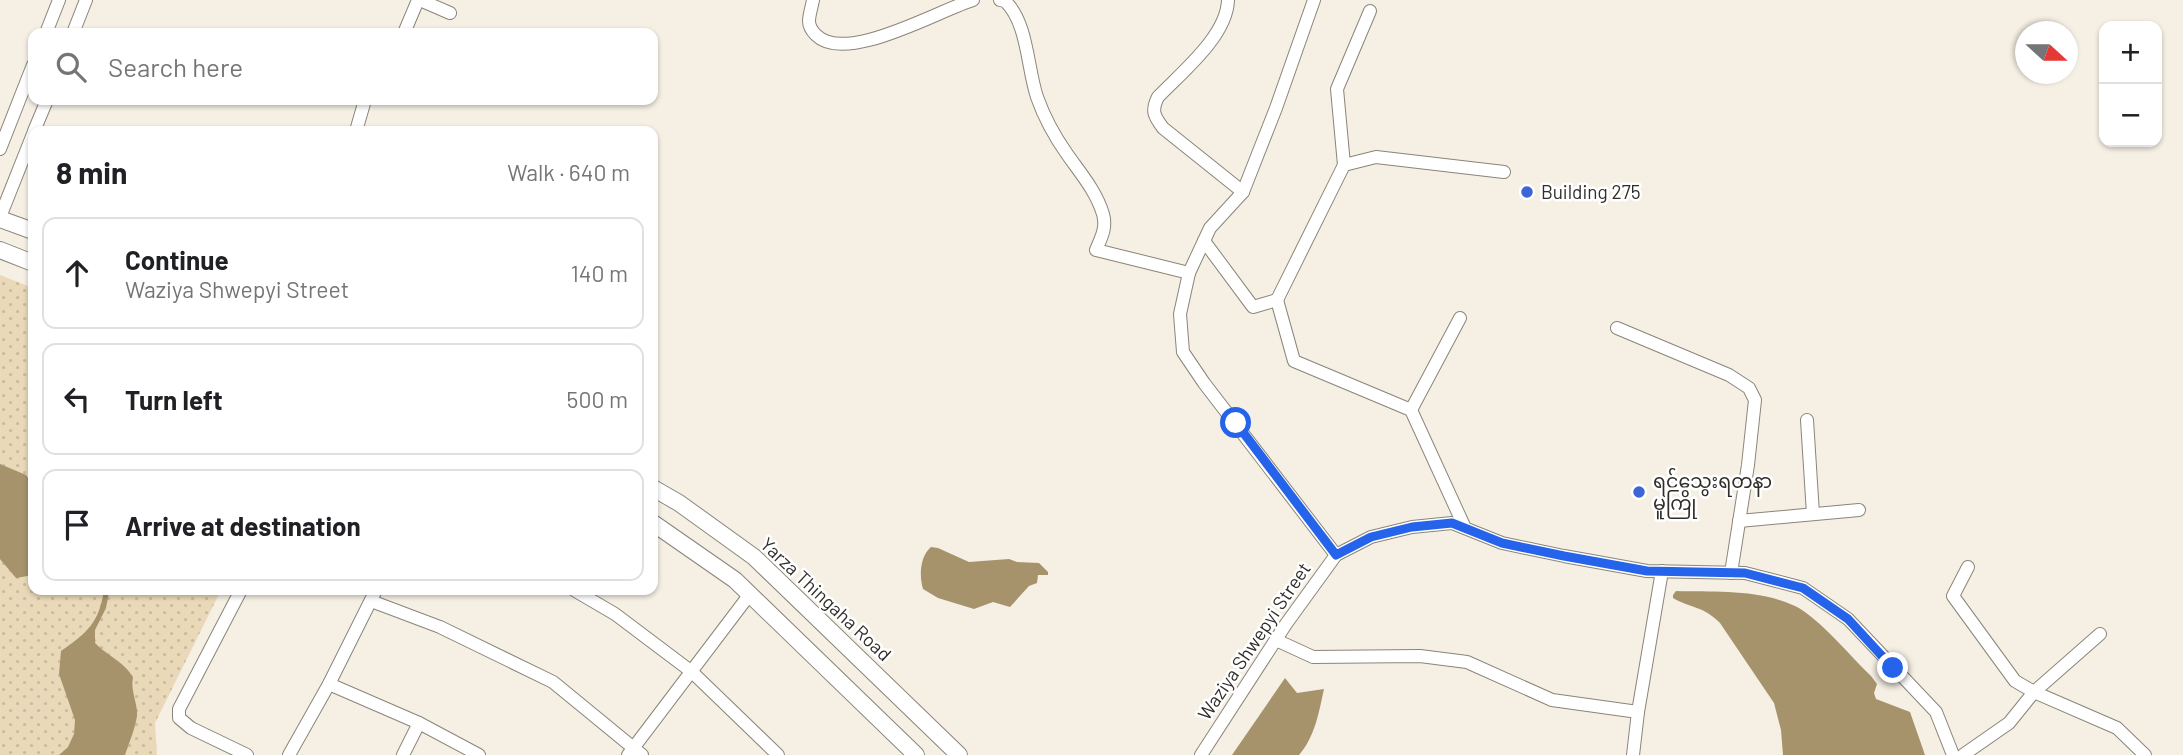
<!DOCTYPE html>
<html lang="en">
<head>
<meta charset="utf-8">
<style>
	body { margin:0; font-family:Barlow,"Noto Sans Myanmar",sans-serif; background:#f6f6f6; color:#202124 }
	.controls { position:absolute; right:21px; top:21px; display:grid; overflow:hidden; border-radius:14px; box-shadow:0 2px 5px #0004 }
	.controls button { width:63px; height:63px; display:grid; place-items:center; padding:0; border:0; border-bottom:2px solid #e0e0e0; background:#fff; color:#202124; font:35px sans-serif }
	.compass { position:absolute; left:2015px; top:21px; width:63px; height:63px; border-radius:50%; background:#fff; box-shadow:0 2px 5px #0004; rotate:111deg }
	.stop { position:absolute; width:21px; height:21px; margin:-16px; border:5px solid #2563eb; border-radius:50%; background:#fff }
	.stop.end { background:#2563eb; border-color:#fff; box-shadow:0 2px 7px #0008 }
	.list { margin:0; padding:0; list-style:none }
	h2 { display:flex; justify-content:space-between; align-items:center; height:91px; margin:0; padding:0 28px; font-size:30px }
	h2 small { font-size:23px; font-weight:400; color:#757577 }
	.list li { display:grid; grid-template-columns:46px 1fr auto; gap:21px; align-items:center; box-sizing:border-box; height:112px; margin:0 14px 14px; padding:0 14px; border:2px solid #e0e0e0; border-radius:14px }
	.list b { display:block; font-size:26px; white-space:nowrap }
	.list p { margin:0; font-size:23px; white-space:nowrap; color:#757577 }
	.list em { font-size:23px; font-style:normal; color:#757577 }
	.icon { flex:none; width:38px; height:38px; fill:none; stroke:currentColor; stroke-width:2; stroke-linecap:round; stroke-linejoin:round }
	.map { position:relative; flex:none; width:2183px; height:755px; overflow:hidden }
	.search { position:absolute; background:#fff; box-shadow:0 2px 5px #0004; left:28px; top:28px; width:630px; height:77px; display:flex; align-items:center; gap:18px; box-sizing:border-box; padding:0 24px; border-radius:14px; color:#757577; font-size:26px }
	.panel { position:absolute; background:#fff; box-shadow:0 2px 5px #0004; left:28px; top:126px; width:630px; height:469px; border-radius:14px }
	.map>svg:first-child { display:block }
	.grass { fill:url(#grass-dots) }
	.water { fill:#a6936c }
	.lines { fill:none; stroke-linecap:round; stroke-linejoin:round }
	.minor-casing { stroke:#8a857a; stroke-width:14 }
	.major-casing { stroke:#8a857a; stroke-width:18 }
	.minor { stroke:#fff; stroke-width:12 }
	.major { stroke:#fff; stroke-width:16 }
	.route { stroke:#2563eb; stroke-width:9 }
	.poi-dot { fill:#3c66d7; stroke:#fff; stroke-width:2.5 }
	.labels { text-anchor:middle; stroke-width:5; stroke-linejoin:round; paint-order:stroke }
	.poi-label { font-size:19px; fill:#302e2a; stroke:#fff; text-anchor:start }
	.street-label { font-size:19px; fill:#302e2a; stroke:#fff }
</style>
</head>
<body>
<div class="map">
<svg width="2183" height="755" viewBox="0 0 2183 755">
	<defs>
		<pattern id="grass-dots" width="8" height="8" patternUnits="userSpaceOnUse" patternTransform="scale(1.75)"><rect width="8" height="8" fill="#ead9b8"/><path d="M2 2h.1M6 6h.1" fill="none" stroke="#c9bb9e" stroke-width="1.8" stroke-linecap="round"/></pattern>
	</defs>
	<rect width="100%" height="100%" fill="#f5efe4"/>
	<path class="grass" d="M0 275 33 288V590H221L155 723 157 755H0Z"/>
	<g class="water">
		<path d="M0 464 26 475 33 485V575L16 578 0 559Z"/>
		<path d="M931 547 938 548 969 562 1009 559 1017 562 1039 563 1048 572V575H1038L1037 583 1029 586 1010 607 993 602 974 609 938 598 923 589C919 576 920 556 931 547Z"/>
		<path d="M104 590H109V592L106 608 95 630V643C109 657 122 660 133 677 130 691 138 703 137 716 135 729 129 743 125 755H59L68 747 74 734 75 720 59 674 61 651C87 633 99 623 104 590Z"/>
		<path d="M1676 591C1715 592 1759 589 1795 606 1817 616 1852 658 1871 676L1877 684 1874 693 1876 699 1910 712 1925 755H1783L1781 730 1774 703 1720 623C1702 605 1692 609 1673 598V595Z"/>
		<path d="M1285 678 1297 693 1324 689C1319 712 1315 737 1299 755H1232Z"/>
	</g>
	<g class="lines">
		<g class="minor-casing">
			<g id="minor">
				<path d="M420 0 450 13"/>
				<path d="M813 0C812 6 809 15 809 21 809 26 813 32 816 35 846 65 939 10 973 0"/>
				<path d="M1000 0 1005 1C1028 23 1027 67 1037 97 1044 117 1055 137 1067 154 1081 174 1096 191 1103 214 1107 228 1101 238 1096 250L1189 273"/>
				<path d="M1228 0C1227 36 1182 72 1158 97 1151 111 1154 116 1163 128L1243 192"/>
				<path d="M46 33 59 0"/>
				<path d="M73 33 86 0"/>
				<path d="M404 33 418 0"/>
				<path d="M34 131 47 100"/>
				<path d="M356 131 365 100"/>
				<path d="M0 149 33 65"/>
				<path d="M1344 165 1337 89 1370 11"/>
				<path d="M0 217 33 134"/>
				<path d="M1204 241 1253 307 1277 300 1344 165 1376 157 1504 172"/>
				<path d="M1277 300 1294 361 1411 410 1465 528"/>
				<path d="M1617 328 1729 375 1749 388 1755 400 1748 465 1731 573"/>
				<path d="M1411 410 1460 318"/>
				<path d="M1807 420 1813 514"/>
				<path d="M1739 521 1859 510"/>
				<path d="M1336 555 1371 537 1412 527 1452 523 1502 543 1564 556 1647 571 1745 573 1803 588 1848 619 1936 712 1953 755"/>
				<path d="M1968 567 1953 596 2015 681 2034 692 2117 728 2145 755"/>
				<path d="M241 590 179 709V718L191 728 247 755"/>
				<path d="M574 590 615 614 692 672 778 755"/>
				<path d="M371 601 440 627 553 682 642 755"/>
				<path d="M1276 640 1313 657 1420 656 1467 662 1552 700 1638 712"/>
				<path d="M329 684 419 723 479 755"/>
				<path d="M289 755 329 684 376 590"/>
				<path d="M403 755 419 723"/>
				<path d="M628 755 750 594"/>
				<path d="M1201 755 1286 624 1336 555 1204 383 1183 352 1180 314 1189 273 1210 228 1243 192 1276 108 1314 0"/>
				<path d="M1633 755 1638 712 1662 571"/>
				<path d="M1963 755 2009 723 2034 692 2100 634"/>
			</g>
		</g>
		<g class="major-casing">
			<g id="major">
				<path d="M0 219 33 231"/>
				<path d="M0 250 33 263"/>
				<path d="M653 488 679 503 754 557 959 755"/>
				<path d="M653 523 735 580 916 755"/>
			</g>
		</g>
		<use href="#minor" class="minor"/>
		<use href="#major" class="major"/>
	</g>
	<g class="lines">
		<path class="route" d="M1236 423 1336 555 1371 537 1412 527 1452 523 1502 543 1564 556 1647 571 1745 573 1803 588 1848 619 1893 668"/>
	</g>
	<g class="poi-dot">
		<circle cx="1527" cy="192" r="7"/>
		<circle cx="1639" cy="492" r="7"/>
	</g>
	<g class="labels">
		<g class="poi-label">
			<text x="1541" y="199">Building 275</text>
			<text x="1653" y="488">ရင်သွေးရတနာ<tspan x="1653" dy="22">မူကြို</tspan></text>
		</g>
		<g class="street-label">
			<text transform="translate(826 599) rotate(43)" y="7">Yarza Thingaha Road</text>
			<text transform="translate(1254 641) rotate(-56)" y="7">Waziya Shwepyi Street</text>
		</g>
	</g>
</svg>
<div class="controls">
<button>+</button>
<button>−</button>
</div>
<svg class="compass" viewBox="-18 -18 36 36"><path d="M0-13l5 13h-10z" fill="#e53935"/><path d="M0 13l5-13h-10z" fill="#757577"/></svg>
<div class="stop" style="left:1236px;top:423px"></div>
<div class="stop end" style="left:1893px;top:668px"></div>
<div class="search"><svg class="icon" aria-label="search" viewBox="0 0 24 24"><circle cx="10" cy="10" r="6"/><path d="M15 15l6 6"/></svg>Search here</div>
<section class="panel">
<h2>8 min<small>Walk · 640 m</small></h2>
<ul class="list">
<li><svg class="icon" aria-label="ahead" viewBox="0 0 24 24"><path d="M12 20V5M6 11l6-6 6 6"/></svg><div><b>Continue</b><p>Waziya Shwepyi Street</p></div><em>140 m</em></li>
<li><svg class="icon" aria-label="left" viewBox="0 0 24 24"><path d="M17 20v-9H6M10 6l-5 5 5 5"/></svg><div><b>Turn left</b></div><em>500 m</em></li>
<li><svg class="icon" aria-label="arrive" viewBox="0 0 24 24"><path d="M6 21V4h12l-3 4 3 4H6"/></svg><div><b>Arrive at destination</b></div></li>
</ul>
</section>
</div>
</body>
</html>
